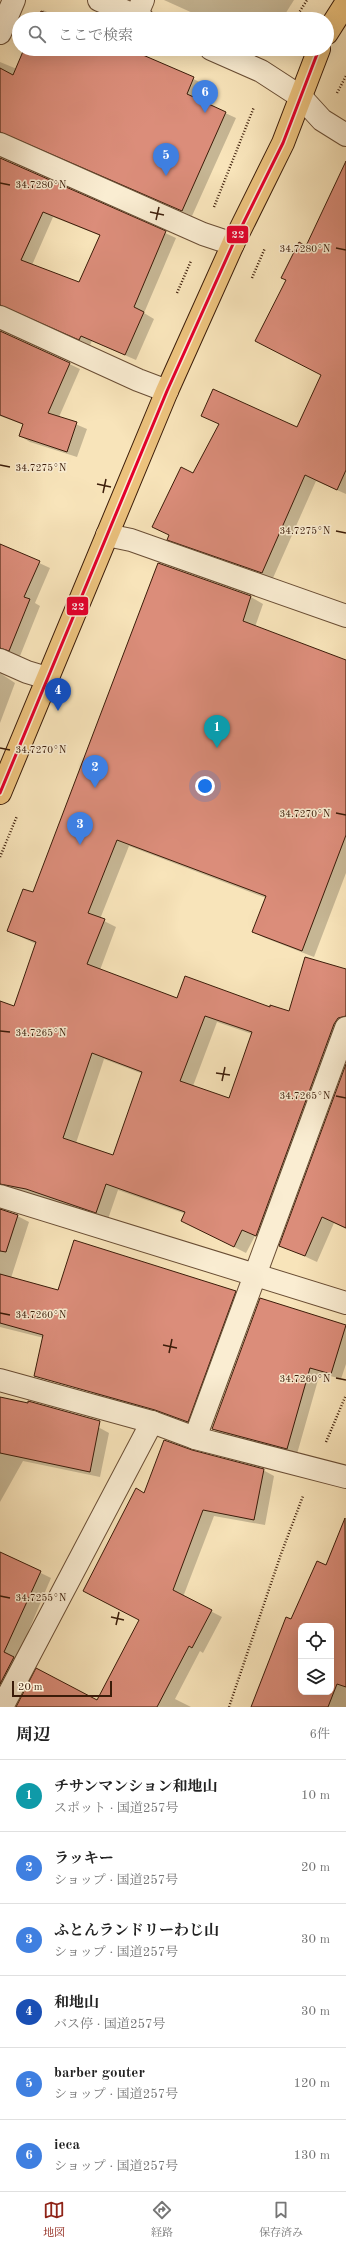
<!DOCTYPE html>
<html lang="ja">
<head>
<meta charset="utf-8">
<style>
	body { margin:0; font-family:"Old Standard TT","Noto Serif JP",serif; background:#f2f2f2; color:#222 }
	.controls { position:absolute; right:12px; bottom:12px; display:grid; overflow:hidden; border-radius:8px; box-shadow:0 4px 16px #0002 }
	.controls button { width:36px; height:36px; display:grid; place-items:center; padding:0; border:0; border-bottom:1px solid #e0e0e0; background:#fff; color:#222; font:20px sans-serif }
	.scale { position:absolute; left:12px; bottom:10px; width:100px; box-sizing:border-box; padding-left:4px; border:2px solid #3b1c09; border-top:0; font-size:11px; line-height:14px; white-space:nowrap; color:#3b1c09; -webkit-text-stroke:3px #faedd2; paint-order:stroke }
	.you { position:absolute; left:205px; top:786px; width:14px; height:14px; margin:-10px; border:3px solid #fff; border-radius:50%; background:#1a73e8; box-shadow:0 0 0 6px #1a73e833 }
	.badge { display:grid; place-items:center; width:26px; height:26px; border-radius:50%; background:#8f2418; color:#fff; font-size:13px; font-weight:700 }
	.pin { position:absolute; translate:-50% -33px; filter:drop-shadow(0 1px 2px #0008) }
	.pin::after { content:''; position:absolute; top:21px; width:14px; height:12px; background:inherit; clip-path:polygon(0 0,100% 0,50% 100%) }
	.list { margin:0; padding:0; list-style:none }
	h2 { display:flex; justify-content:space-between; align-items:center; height:52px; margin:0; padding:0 16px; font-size:17px }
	h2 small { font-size:13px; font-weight:400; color:#767676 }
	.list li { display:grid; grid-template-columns:26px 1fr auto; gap:12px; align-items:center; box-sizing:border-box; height:72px; padding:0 16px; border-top:1px solid #e0e0e0 }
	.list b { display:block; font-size:15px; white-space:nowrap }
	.list p { margin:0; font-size:13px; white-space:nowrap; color:#767676 }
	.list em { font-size:13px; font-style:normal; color:#767676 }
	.icon { flex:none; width:22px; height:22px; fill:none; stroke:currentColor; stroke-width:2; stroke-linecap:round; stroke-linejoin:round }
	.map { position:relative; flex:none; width:346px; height:1707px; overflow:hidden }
	.search { position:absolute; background:#fff; box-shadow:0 4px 16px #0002; left:12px; right:12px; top:12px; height:44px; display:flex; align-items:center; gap:10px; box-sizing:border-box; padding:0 14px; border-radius:22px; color:#767676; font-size:15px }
	.sheet { height:484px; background:#fff }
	nav { display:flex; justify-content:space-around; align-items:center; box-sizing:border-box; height:56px; border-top:1px solid #e0e0e0; background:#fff; font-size:11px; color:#767676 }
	nav a { display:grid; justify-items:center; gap:2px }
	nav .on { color:#8f2418 }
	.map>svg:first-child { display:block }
	.shadow { fill:#0003; fill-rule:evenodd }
	.building { fill:#db8d7a; stroke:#3b1c09; fill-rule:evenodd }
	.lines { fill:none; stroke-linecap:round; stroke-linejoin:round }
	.minor-casing { stroke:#6a4e35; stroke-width:24 }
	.tertiary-casing { stroke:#6a4e35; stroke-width:24 }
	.trunk-casing { stroke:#3b1c09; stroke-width:24 }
	.path { stroke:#3b1c09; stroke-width:2.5; stroke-dasharray:1 2; stroke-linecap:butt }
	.minor { stroke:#faedd2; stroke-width:22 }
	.tertiary { stroke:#faedd2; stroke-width:22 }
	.trunk { stroke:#ecc27d; stroke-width:22 }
	.bus-1-casing { stroke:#faedd2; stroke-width:6 }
	.bus-1 { stroke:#e4002b; stroke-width:3 }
	.ticks { fill:none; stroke:#3b1c09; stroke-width:1.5 }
	.ticks-label { font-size:10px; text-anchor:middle; fill:#3b1c09; stroke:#faedd2; stroke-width:3; stroke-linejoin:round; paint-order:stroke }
	.line-badge { stroke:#faedd2; stroke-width:1.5 }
	.badge-label { font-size:11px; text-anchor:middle; font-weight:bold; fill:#fff }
</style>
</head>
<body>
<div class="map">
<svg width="346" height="1707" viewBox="0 0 346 1707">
	<rect width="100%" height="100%" fill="#f8e4ba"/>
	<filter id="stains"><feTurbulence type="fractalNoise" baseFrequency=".005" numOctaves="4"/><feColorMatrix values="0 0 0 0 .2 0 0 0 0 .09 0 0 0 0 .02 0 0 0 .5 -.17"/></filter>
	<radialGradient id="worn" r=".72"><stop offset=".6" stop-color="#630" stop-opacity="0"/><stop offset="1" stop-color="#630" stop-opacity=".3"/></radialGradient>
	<g class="shadow">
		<path d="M164 0H294L282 19H206Z"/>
		<path d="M43 10 62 19H39Z"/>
		<path d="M26 49H129L204 84 197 100 236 118 192 216 16 138 4 139 0 144V62L17 69Z"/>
		<path d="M0 158 176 238 144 313 154 319 136 360 92 341 90 345 16 311 4 312 0 317ZM53 217 101 236 79 284 32 265Z"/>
		<path d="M346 180V494L316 481 273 578 179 545 168 539 194 475 220 425 202 415 298 428 322 375 306 247Z"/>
		<path d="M0 331 80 369 59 417 87 429 77 457 30 442 20 436 24 425 0 416Z"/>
		<path d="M0 545 50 568 35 603 40 606 20 656 9 653 0 660Z"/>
		<path d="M159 564 251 597 263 604 255 627 346 661V873L314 957 265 938 253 932 266 898 129 846 100 919 116 927 100 970 178 1000 270 1008 289 1012 346 970V1031L268 1242 255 1236 246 1253 194 1227 186 1214 118 1190 108 1219 0 1199V1002L15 1007 36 944 8 931 33 894ZM217 1022 252 1034 229 1099 193 1086ZM104 1059 143 1074 114 1156 76 1143Z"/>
		<path d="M0 673 15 683 0 723Z"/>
		<path d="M346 1067V1229L334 1223 317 1262 280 1245Z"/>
		<path d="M0 1207 29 1222 11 1278 59 1291 235 1292 247 1299 200 1428 168 1416 102 1398 90 1391 44 1338 0 1327Z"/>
		<path d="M260 1300 346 1326V1364L341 1379 320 1373 297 1454 223 1435 213 1429Z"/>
		<path d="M0 1403 98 1427 109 1433 100 1477 23 1461 0 1502Z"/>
		<path d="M192 1451 263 1470 274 1476 265 1525 214 1516 183 1597 222 1617 203 1653 200 1651 175 1699 191 1707H19L97 1701 140 1620 145 1494Z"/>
		<path d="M346 1518V1707H252L291 1620 326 1566ZM301 1626H331V1692H301Z"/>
		<path d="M0 1553 51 1578 0 1698Z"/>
	</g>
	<g class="building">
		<path d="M41 11 60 19H38Z"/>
		<path d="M24 49H129L194 77 187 94 226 112 182 211 0 132V68L13 75Z"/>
		<path d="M0 158 166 231 134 307 144 312 125 355 81 336 79 340 0 305ZM43 212 100 235 79 282 21 260Z"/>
		<path d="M346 161V470L337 490 305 475 262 573 167 540 169 535 152 527 181 467 193 473 219 424 201 416 213 389 297 427 321 375 255 341 286 280 281 278 299 242 306 246Z"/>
		<path d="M0 331 70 363 48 413 77 422 67 452 19 436 23 424 0 415Z"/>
		<path d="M0 544 40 561 24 597 30 599 9 651 0 648Z"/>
		<path d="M158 563 251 596 243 621 346 660V835L302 951 252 932 266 896 117 840 88 913 105 919 87 964 177 998 185 976 270 1007V1005L289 1011 305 957 346 969V1016L338 1018 334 1024 256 1236 242 1230 234 1247 181 1221 185 1212 106 1184 96 1213 26 1189 0 1184V1001L14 1006 36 942 7 931 23 889 33 892ZM205 1016 252 1032 229 1098 180 1081ZM92 1053 142 1072 113 1155 63 1138Z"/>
		<path d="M346 1064V1228L322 1217 305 1256 279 1246Z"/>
		<path d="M0 1209 18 1215 6 1252 0 1251Z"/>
		<path d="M74 1240 236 1291 188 1422 155 1410 34 1376 43 1335 0 1323V1274L58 1290Z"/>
		<path d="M260 1298 346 1325 331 1374 310 1368 287 1449 212 1429Z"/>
		<path d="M0 1397 28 1403V1401L100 1421 90 1472 0 1453Z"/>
		<path d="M164 1440 192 1450 264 1469 254 1520 203 1510 173 1590 212 1610 192 1648 189 1646 157 1707H16L36 1668 97 1700 139 1620 83 1591 136 1488 144 1493Z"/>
		<path d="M345 1518 346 1687 337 1684 328 1707H251L286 1617 291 1619 317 1561 326 1565ZM301 1626H331V1692H301Z"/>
		<path d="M0 1552 41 1571 4 1652 14 1657 0 1684Z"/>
	</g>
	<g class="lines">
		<g class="minor-casing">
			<g id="minor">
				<path d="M136 16 143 0"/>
				<path d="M0 33 14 0"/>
				<path d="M301 97 322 120 346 135"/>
				<path d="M0 144 203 234 233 244"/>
				<path d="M0 317 138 380 167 391"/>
				<path d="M107 535 131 540 346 616"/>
				<path d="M0 660 27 672 47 678"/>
				<path d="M0 1196 346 1303"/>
				<path d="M0 1380 152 1422 195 1438 346 1477"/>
				<path d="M195 1438 346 1028"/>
				<path d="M2 1707 152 1422"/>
			</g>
		</g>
		<g class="tertiary-casing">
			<g id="tertiary">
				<path d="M99 0 143 19"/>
				<path d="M211 49 261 71 301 97"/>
			</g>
		</g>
		<g class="trunk-casing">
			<g id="trunk">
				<path d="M327 33 346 3"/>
				<path d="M0 793 167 391 233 244 283 143 319 49"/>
			</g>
		</g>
		<g class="path">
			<path d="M295 19 307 0"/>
			<path d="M337 93 346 76"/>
			<path d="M214 207 254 107"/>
			<path d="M252 278 265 248"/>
			<path d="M177 293 191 261"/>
			<path d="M0 857 17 816"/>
			<path d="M326 1442 346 1395"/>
			<path d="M229 1707 281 1554 303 1496"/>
		</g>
		<use href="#minor" class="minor"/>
		<use href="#tertiary" class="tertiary"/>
		<use href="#trunk" class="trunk"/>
		<g class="bus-1-casing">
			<path id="bus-1" d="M0 793 167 391 233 244 283 143 319 49"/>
		</g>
		<use href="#bus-1" class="bus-1"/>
	</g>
	<path class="ticks" d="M0 183 10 185M150 212 164 215M156 220 159 207M336 248 346 250M0 465 10 467M97 484 111 487M103 493 106 479M336 531 346 533M0 748 10 750M336 813 346 815M0 1031 10 1032M216 1073 230 1075M222 1081 225 1067M336 1096 346 1098M0 1313 10 1315M163 1345 177 1348M169 1353 172 1339M336 1378 346 1380M0 1596 10 1598M111 1617 124 1620M116 1625 119 1612"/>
	<g class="ticks-label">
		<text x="41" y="188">34.7280°N</text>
		<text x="305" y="252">34.7280°N</text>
		<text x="41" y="471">34.7275°N</text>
		<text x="305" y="534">34.7275°N</text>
		<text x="41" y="753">34.7270°N</text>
		<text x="305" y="817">34.7270°N</text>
		<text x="41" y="1036">34.7265°N</text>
		<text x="305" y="1099">34.7265°N</text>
		<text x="41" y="1318">34.7260°N</text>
		<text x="305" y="1382">34.7260°N</text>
		<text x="41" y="1601">34.7255°N</text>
	</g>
	<g class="line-badge">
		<rect x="226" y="225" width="23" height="19" rx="4" fill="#e4002b"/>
		<rect x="66" y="596" width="23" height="20" rx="4" fill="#e4002b"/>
	</g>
	<g class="badge-label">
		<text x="238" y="238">22</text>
		<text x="78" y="610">22</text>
	</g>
	<rect width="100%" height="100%" filter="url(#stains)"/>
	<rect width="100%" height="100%" fill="url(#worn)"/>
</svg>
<div class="controls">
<button><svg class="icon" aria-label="locate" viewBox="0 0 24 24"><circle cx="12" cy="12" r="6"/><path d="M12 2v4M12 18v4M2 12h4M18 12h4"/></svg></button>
<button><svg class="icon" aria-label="layers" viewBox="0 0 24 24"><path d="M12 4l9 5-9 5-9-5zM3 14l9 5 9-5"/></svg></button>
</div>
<div class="scale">20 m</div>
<div class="you"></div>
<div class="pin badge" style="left:217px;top:748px;background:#0f9aa8">1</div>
<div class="pin badge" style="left:95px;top:788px;background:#3f7fe0">2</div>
<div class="pin badge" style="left:80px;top:845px;background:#3f7fe0">3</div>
<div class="pin badge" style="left:58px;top:711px;background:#1a4fb4">4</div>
<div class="pin badge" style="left:166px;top:176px;background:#3f7fe0">5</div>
<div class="pin badge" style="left:205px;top:113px;background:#3f7fe0">6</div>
<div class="search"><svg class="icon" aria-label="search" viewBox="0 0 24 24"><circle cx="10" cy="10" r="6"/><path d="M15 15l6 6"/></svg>ここで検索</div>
</div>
<section class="sheet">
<h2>周辺<small>6件</small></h2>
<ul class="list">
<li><span class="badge" style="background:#0f9aa8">1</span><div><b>チサンマンション和地山</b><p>スポット · 国道257号</p></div><em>10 m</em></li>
<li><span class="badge" style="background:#3f7fe0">2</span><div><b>ラッキー</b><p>ショップ · 国道257号</p></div><em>20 m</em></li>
<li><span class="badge" style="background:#3f7fe0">3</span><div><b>ふとんランドリーわじ山</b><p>ショップ · 国道257号</p></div><em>30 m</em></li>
<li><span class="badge" style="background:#1a4fb4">4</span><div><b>和地山</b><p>バス停 · 国道257号</p></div><em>30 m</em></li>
<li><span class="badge" style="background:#3f7fe0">5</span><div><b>barber gouter</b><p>ショップ · 国道257号</p></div><em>120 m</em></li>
<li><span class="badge" style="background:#3f7fe0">6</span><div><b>ieca</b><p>ショップ · 国道257号</p></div><em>130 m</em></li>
</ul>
</section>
<nav>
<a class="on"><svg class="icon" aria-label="map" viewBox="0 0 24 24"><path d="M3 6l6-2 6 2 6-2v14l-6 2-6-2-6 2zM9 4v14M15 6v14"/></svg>地図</a>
<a><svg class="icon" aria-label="directions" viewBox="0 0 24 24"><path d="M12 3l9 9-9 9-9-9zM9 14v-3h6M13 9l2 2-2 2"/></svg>経路</a>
<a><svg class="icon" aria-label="saved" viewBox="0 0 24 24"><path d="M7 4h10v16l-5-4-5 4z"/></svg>保存済み</a>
</nav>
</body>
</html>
